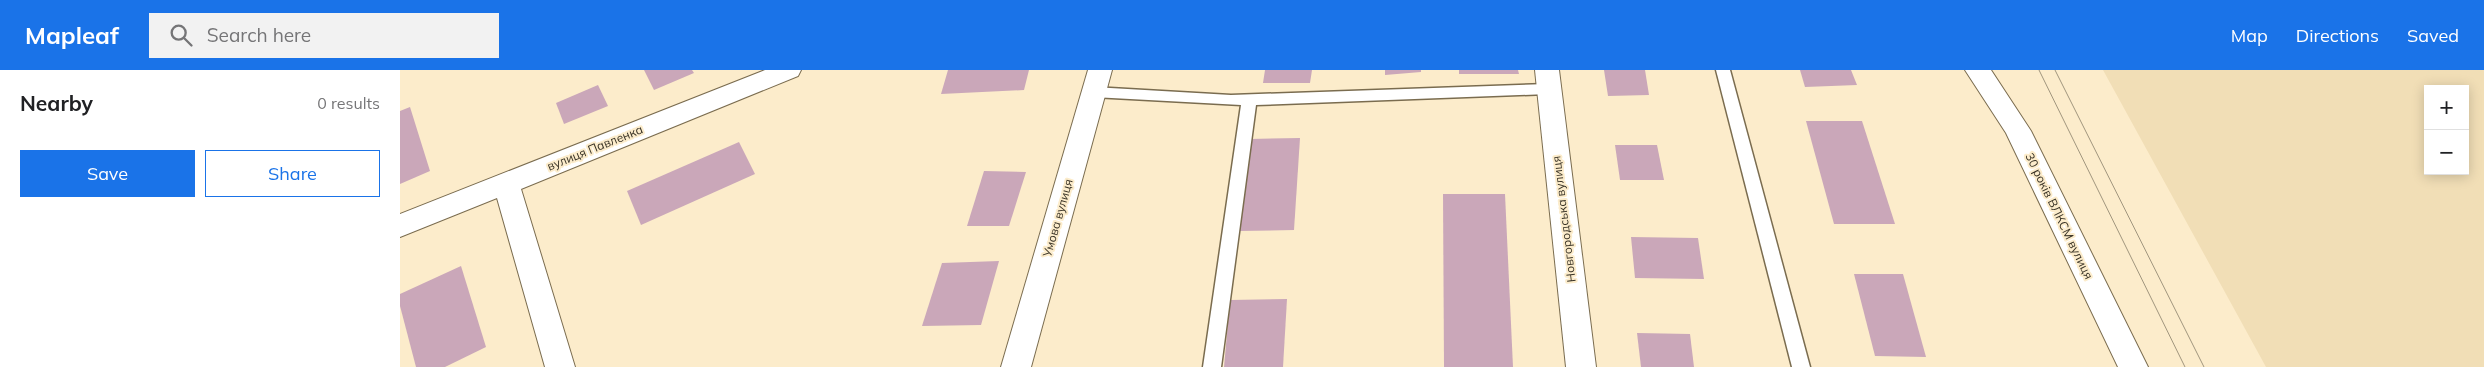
<!DOCTYPE html>
<html lang="en">
<head>
<meta charset="utf-8">
<style>
	body { margin:0; font-family:Mulish,sans-serif; background:#f2f2f2; color:#202124 }
	.controls { position:absolute; right:15px; top:15px; display:grid; overflow:hidden; border-radius:0px; box-shadow:0 2px 12px #0003 }
	.controls button { width:45px; height:45px; display:grid; place-items:center; padding:0; border:0; border-bottom:1px solid #e0e0e0; background:#fff; color:#202124; font:25px sans-serif }
	.list { margin:0; padding:0; list-style:none }
	h2 { display:flex; justify-content:space-between; align-items:center; height:65px; margin:0; padding:0 20px; font-size:21px }
	h2 small { font-size:16px; font-weight:400; color:#757577 }
	.actions { display:flex; gap:10px; padding:15px 20px }
	.actions a { flex:1; padding:11px 0; border:1px solid #1a73e8; border-radius:0px; text-align:center; font-size:18px; color:#1a73e8 }
	.actions .main { background:#1a73e8; color:#fff }
	.icon { flex:none; width:28px; height:28px; fill:none; stroke:currentColor; stroke-width:2; stroke-linecap:round; stroke-linejoin:round }
	.map { position:relative; flex:none; width:2084px; height:297px; overflow:hidden }
	header { display:flex; align-items:center; gap:30px; box-sizing:border-box; height:70px; padding:0 25px; background:#1a73e8; color:#fff }
	header strong { font-size:24px }
	nav { display:flex; gap:28px; margin-inline-start:auto; font-size:18px }
	.search { width:350px; height:45px; background:#f2f2f2; display:flex; align-items:center; gap:12px; box-sizing:border-box; padding:0 18px; border-radius:0px; color:#757577; font-size:19px }
	main { display:flex }
	aside { flex:1; background:#fff }
	.map>svg:first-child { display:block }
	.built { fill:#f1deb6; fill-rule:evenodd }
	.building { fill:#caa7b9 }
	.lines { fill:none; stroke-linecap:round; stroke-linejoin:round }
	.lane-casing { stroke:#7a6c4f; stroke-width:3 }
	.street-casing { stroke:#7a6c4f; stroke-width:2 }
	.lane { fill:#fff; fill-rule:evenodd }
	.street { fill:#fff; fill-rule:evenodd }
	.tram { stroke:#a1967e; stroke-width:1 }
	.labels { text-anchor:middle; stroke-width:4; stroke-linejoin:round; paint-order:stroke }
	.street-label { font-size:12px; fill:#373124; stroke:#fceccb }
</style>
</head>
<body>
<header>
<strong>Mapleaf</strong>
<div class="search"><svg class="icon" aria-label="search" viewBox="0 0 24 24"><circle cx="10" cy="10" r="6"/><path d="M15 15l6 6"/></svg>Search here</div>
<nav><a>Map</a><a>Directions</a><a>Saved</a></nav>
</header>
<main>
<aside>
<h2>Nearby<small>0 results</small></h2>
<ul class="list">
</ul>
<div class="actions"><a class="main">Save</a><a>Share</a></div>
</aside>
<div class="map">
<svg width="2084" height="297" viewBox="0 0 2084 297">
	<rect width="100%" height="100%" fill="#fceccb"/>
	<path class="built" d="M1703 0H2084V297H1866ZM2028 19H2065V101H2028Z"/>
	<g class="building">
		<path d="M244 0H292L294 3 254 20Z"/>
		<path d="M548 0H629L624 20 541 24Z"/>
		<path d="M865 0H912L910 13H863Z"/>
		<path d="M985 0H1021V2L985 5Z"/>
		<path d="M1059 0H1118L1119 4H1059Z"/>
		<path d="M1204 0H1245L1249 25 1208 26Z"/>
		<path d="M1400 0H1451L1457 15 1405 17Z"/>
		<path d="M198 15 208 36 164 54 156 33Z"/>
		<path d="M10 37 30 101 0 114V41Z"/>
		<path d="M1406 51H1462L1495 154H1434Z"/>
		<path d="M900 68 894 160 839 161 849 69Z"/>
		<path d="M339 72 355 104 241 155 227 121Z"/>
		<path d="M1215 75H1257L1264 110H1220Z"/>
		<path d="M584 101 626 102 609 156H567Z"/>
		<path d="M1043 124H1105L1113 297H1044Z"/>
		<path d="M1231 167 1298 168 1304 209 1235 208Z"/>
		<path d="M599 191 581 255 522 256 542 193Z"/>
		<path d="M61 196 86 277 45 297H16L0 236V224Z"/>
		<path d="M1454 204H1503L1526 287 1475 286Z"/>
		<path d="M887 229 883 297H824L830 230Z"/>
		<path d="M1237 263 1290 264 1294 297H1241Z"/>
	</g>
	<g class="lines">
		<g class="lane-casing">
			<g id="lane">
				<path d="M1316 0H1330L1410 297H1392Z"/>
				<path d="M1148 14 1153 15 1155 19 1153 23 1148 24 856 35 821 297H803L841 35 693 27 688 26 686 22 688 18 693 17 831 25Z"/>
			</g>
		</g>
		<g class="street-casing">
			<g id="street">
				<path d="M365 0H401L398 6 121 119 175 297H145L97 128 0 167V144Z"/>
				<path d="M688 0H712L631 297H601Z"/>
				<path d="M1135 0H1159L1196 297H1166Z"/>
				<path d="M1565 0H1591L1631 61 1748 297H1718L1606 63Z"/>
			</g>
		</g>
		<use href="#lane" class="lane"/>
		<use href="#street" class="street"/>
		<g class="tram">
			<path d="M1639 0 1785 297"/>
			<path d="M1655 0 1804 297"/>
		</g>
	</g>
	<g class="labels">
		<g class="street-label">
			<text transform="translate(195 78) rotate(-22)" y="4">вулиця Павленка</text>
			<text transform="translate(1659 146) rotate(64)" y="4">30 років ВЛКСМ вулиця</text>
			<text transform="translate(658 148) rotate(-74)" y="4">Умова вулиця</text>
			<text transform="translate(1164 149) rotate(-97)" y="4">Новгородська вулиця</text>
		</g>
	</g>
</svg>
<div class="controls">
<button>+</button>
<button>−</button>
</div>
</div>
</main>
</body>
</html>
